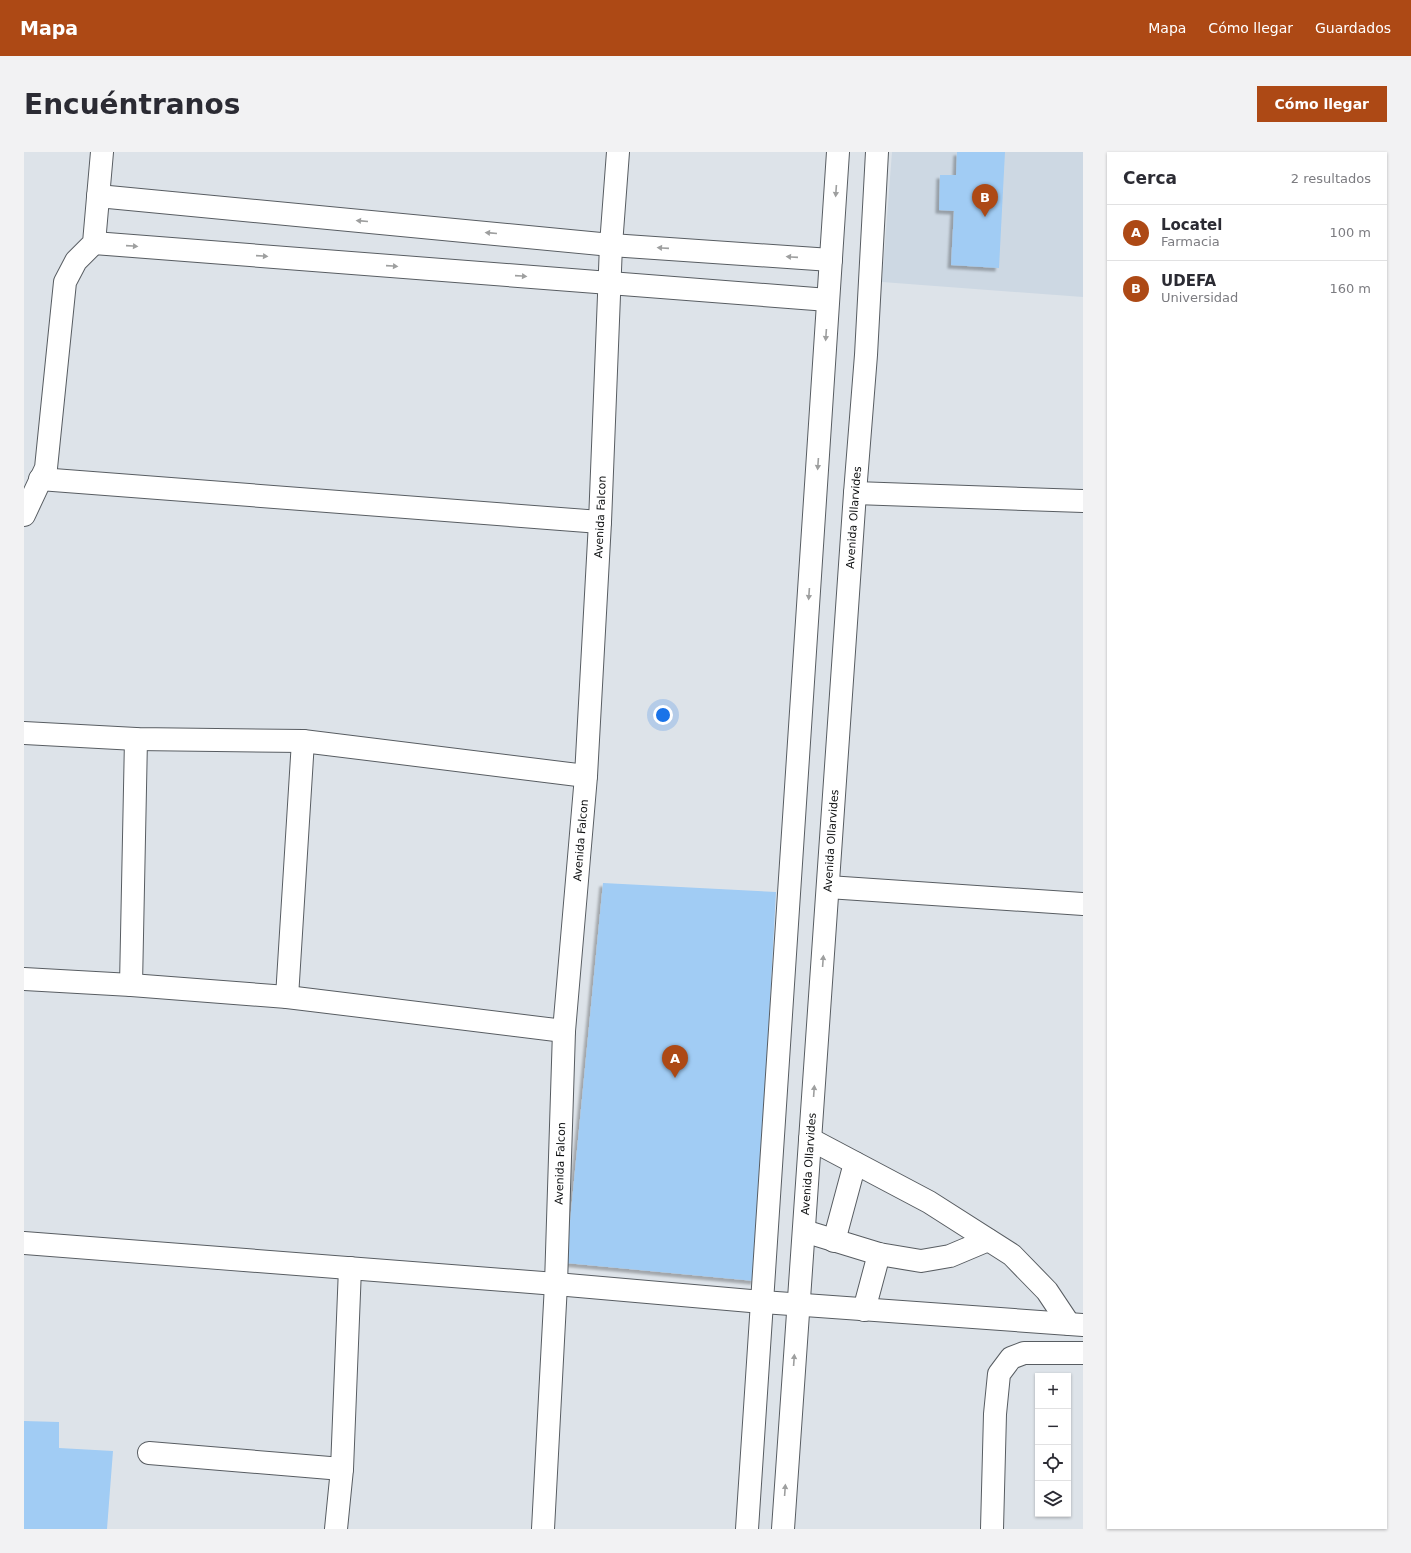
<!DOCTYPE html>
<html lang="es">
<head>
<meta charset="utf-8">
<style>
	body { margin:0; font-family:"DejaVu Sans",sans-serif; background:#f2f2f3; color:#2b2b33 }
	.controls { position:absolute; right:12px; bottom:12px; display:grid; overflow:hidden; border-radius:0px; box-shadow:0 1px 3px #0004 }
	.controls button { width:36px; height:36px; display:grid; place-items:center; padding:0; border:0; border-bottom:1px solid #e1e1e2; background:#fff; color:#2b2b33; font:20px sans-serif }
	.you { position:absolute; left:639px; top:563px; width:14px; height:14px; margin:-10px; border:3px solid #fff; border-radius:50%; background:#1a73e8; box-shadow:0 0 0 6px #1a73e833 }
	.badge { display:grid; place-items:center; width:26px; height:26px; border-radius:50%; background:#ad4915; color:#fff; font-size:13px; font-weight:700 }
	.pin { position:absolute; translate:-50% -33px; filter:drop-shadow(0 1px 2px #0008) }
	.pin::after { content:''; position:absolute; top:21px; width:14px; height:12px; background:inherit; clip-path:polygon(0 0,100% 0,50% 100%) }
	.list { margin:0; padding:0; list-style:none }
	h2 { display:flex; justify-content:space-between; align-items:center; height:52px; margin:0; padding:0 16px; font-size:17px }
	h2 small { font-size:13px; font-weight:400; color:#7c7c81 }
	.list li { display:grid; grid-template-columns:26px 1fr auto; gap:12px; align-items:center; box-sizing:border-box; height:56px; padding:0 16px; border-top:1px solid #e1e1e2 }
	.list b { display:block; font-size:15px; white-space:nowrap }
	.list p { margin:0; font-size:13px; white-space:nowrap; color:#7c7c81 }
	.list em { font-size:13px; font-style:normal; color:#7c7c81 }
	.icon { flex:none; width:22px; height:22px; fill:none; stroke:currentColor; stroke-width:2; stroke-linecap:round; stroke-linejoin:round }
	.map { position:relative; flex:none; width:1059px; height:1377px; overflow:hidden; border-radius:0px }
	header { display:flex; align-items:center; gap:24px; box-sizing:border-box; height:56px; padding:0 20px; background:#ad4915; color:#fff }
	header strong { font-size:19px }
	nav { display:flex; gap:22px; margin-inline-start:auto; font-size:14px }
	.intro { display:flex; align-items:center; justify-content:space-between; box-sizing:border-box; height:96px; padding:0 24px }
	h1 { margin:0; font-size:28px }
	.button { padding:10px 18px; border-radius:0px; background:#ad4915; color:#fff; font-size:14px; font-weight:700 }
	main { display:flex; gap:24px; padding:0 24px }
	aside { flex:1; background:#fff; border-radius:0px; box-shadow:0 1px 3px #0004 }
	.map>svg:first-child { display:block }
	.built { fill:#cdd8e3 }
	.building { fill:#a1ccf4; filter:url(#shadow) }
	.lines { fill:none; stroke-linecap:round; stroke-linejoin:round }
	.minor-casing { stroke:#585d62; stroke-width:24 }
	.minor { stroke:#fff; stroke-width:22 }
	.oneway { fill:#9e9f9f }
	.labels { text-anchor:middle; stroke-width:3; stroke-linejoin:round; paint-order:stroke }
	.street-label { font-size:11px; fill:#0d0f10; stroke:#fff }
</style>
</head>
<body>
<header>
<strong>Mapa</strong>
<nav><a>Mapa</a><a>Cómo llegar</a><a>Guardados</a></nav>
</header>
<div class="intro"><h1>Encuéntranos</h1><a class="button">Cómo llegar</a></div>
<main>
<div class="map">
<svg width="1059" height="1377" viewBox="0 0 1059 1377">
	<defs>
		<filter id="shadow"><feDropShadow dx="-3.5" dy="3.5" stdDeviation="1" flood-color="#0004"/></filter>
	</defs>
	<rect width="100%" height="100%" fill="#dde3e9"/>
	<path class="built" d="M868 0H1059V145L858 130Z"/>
	<g class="building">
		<path d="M933 0H981L975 116 927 113 930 59 915 58 916 23H932Z"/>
		<path d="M579 731 752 740 731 1129 542 1111Z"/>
		<path d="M0 1269 35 1270V1296L89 1299 83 1377H0Z"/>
	</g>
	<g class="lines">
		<g class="minor-casing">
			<g id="minor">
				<path d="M74 44 587 93 807 108"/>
				<path d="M70 91 804 148"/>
				<path d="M16 327 576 370"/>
				<path d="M831 341 1059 349"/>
				<path d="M0 363 22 316 41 130 52 109 70 91 78 0"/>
				<path d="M0 581 112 587 279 589 562 624"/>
				<path d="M804 735 1059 752"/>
				<path d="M0 827 107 833 263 845 540 879"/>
				<path d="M107 833 112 587"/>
				<path d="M263 845 279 589"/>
				<path d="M786 987 905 1050 988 1103 1023 1139 1045 1172"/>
				<path d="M780 1079 855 1102 897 1109 926 1104 964 1088"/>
				<path d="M810 1089 831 1011"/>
				<path d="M0 1091 532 1132 738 1150 1059 1173"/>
				<path d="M840 1158 855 1102"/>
				<path d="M125 1301 318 1317"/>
				<path d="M312 1377 318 1317 326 1116"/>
				<path id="s1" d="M519 1377 532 1132 540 879 562 624 576 370 587 93 594 0"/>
				<path d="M723 1377 814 0"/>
				<path id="s2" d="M759 1377 831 341 842 203 853 0"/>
				<path d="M968 1377 971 1262 975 1222 987 1206 1000 1201H1059"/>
			</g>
		</g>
		<use href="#minor" class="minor"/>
	</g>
	<defs><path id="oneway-solid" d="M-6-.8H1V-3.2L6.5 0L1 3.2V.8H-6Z"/></defs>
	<g class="oneway">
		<use href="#oneway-solid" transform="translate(812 39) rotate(94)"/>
		<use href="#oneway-solid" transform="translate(338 69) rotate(-175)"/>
		<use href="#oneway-solid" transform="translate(467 81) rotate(-175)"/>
		<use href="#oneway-solid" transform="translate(108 94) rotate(4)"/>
		<use href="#oneway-solid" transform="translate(639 96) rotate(-176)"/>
		<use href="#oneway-solid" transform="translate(238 104) rotate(4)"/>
		<use href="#oneway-solid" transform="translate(768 105) rotate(-176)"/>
		<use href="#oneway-solid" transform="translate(368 114) rotate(4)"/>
		<use href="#oneway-solid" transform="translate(497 124) rotate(4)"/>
		<use href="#oneway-solid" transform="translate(802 183) rotate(94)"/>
		<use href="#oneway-solid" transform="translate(794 312) rotate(94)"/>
		<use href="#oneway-solid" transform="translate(785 442) rotate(94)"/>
		<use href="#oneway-solid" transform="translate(799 809) rotate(-86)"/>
		<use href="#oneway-solid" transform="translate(790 939) rotate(-86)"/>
		<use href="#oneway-solid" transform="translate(770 1208) rotate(-86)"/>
		<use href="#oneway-solid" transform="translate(761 1338) rotate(-86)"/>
	</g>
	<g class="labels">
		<g class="street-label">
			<text dy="4" stroke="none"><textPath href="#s1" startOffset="1014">Avenida Falcon</textPath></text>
			<text dy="4" stroke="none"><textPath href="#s2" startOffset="1014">Avenida Ollarvides</textPath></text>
			<text dy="4" stroke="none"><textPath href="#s1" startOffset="690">Avenida Falcon</textPath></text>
			<text dy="4" stroke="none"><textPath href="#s2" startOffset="690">Avenida Ollarvides</textPath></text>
			<text dy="4" stroke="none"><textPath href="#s1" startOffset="366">Avenida Falcon</textPath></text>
			<text dy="4" stroke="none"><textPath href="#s2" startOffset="366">Avenida Ollarvides</textPath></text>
		</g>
	</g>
</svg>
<div class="controls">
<button>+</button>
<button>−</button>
<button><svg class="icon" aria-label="locate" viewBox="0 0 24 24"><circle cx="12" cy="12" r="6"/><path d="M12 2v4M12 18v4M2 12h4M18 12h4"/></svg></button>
<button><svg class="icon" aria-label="layers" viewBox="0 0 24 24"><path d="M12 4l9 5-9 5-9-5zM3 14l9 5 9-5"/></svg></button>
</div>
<div class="you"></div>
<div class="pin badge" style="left:651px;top:926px">A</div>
<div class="pin badge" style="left:961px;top:65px">B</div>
</div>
<aside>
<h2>Cerca<small>2 resultados</small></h2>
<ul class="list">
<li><span class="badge">A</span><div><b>Locatel</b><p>Farmacia</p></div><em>100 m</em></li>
<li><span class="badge">B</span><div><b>UDEFA</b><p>Universidad</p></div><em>160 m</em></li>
</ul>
</aside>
</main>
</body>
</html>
